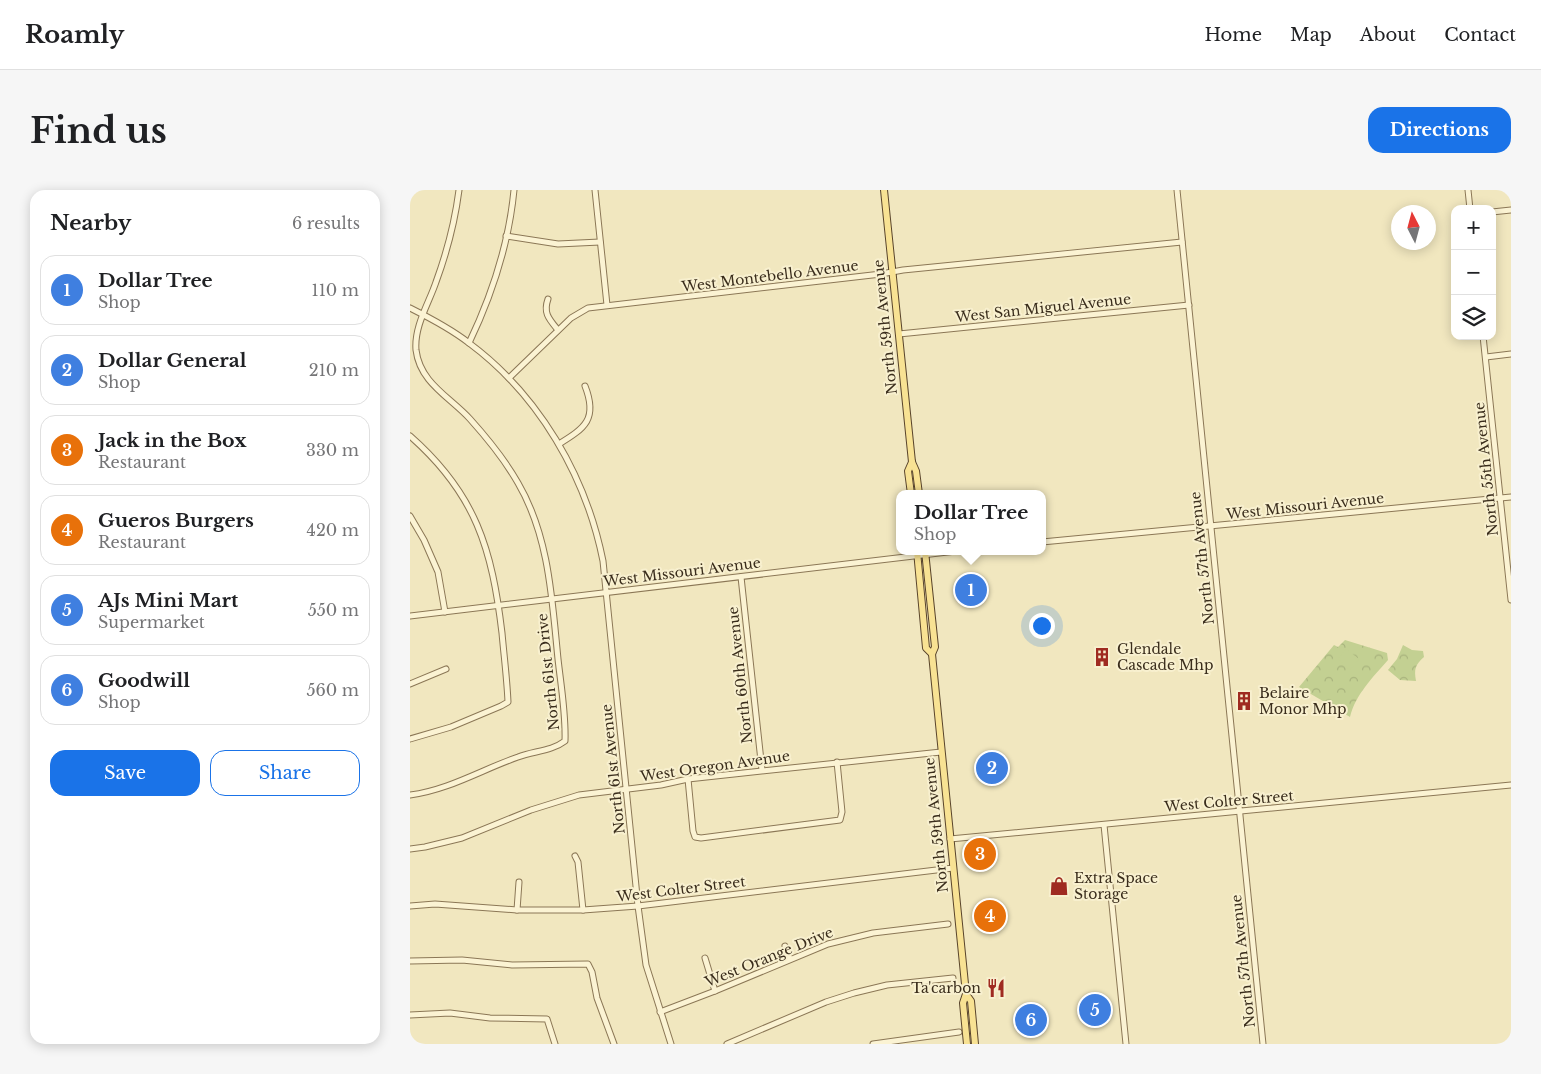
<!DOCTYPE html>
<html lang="en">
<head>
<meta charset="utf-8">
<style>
	body { margin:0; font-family:"Libre Baskerville",serif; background:#f6f6f6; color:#202124 }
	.controls { position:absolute; right:15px; top:15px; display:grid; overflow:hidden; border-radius:10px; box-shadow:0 2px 12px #0003 }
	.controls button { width:45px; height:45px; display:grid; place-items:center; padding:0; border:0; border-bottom:1px solid #e0e0e0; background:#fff; color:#202124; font:25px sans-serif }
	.compass { position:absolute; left:981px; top:15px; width:45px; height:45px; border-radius:50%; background:#fff; box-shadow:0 2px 12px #0003; rotate:354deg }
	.you { position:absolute; left:631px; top:435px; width:18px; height:18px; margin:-12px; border:4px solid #fff; border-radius:50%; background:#1a73e8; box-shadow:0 0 0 8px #1a73e833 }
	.badge { display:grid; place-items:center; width:32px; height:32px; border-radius:50%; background:#1a73e8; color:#fff; font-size:16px; font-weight:700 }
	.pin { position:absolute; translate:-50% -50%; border:2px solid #fff; box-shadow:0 1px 5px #0006 }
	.popup { position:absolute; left:486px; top:300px; width:150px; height:65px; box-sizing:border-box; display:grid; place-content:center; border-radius:10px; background:#fff; filter:drop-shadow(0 1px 4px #0005); font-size:16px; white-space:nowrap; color:#757577 }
	.popup b { font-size:19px; color:#202124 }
	.popup::after { content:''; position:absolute; left:50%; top:100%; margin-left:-10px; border:10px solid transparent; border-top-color:#fff }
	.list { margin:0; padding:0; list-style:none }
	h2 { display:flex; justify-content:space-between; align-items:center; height:65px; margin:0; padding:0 20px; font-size:21px }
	h2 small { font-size:16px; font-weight:400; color:#757577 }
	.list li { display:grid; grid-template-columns:32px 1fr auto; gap:15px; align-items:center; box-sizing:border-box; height:70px; margin:0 10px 10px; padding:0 10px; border:1px solid #e0e0e0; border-radius:15px }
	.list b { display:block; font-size:19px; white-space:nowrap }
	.list p { margin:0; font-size:16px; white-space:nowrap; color:#757577 }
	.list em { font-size:16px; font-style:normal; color:#757577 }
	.actions { display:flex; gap:10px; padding:15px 20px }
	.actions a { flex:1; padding:11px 0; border:1px solid #1a73e8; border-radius:15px; text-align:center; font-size:18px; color:#1a73e8 }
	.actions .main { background:#1a73e8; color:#fff }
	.icon { flex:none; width:28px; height:28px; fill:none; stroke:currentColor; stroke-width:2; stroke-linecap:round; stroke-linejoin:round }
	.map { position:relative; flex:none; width:1101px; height:854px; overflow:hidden; border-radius:15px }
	header { display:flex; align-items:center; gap:30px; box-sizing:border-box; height:70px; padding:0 25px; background:#fff; border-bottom:1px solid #e0e0e0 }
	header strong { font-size:24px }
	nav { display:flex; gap:28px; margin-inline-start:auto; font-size:18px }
	.intro { display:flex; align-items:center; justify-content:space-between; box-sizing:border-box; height:120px; padding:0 30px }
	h1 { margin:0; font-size:35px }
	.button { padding:12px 22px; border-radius:15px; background:#1a73e8; color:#fff; font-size:18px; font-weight:700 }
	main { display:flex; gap:30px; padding:0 30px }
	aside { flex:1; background:#fff; border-radius:15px; box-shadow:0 2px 12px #0003 }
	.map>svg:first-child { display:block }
	.park { fill:url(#park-crowns) }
	.pitch { fill:#c3d092 }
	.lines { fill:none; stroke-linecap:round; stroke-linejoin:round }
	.minor-casing { stroke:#8b7756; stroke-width:7 }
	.major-casing { stroke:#59442b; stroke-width:8 }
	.minor { stroke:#fbf3d3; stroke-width:5 }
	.major { stroke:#f8e293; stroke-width:6 }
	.labels { text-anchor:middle; stroke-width:4; stroke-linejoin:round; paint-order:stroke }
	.street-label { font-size:14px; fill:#3a2d1c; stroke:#f8f0cf }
	.poi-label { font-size:14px; fill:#3a2d1c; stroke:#f8f0cf; text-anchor:start }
</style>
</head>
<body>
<header>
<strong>Roamly</strong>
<nav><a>Home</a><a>Map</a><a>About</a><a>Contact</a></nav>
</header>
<div class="intro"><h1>Find us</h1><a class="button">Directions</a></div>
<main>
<aside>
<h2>Nearby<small>6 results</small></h2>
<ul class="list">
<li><span class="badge" style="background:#3f7fe0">1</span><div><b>Dollar Tree</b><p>Shop</p></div><em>110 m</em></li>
<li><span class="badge" style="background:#3f7fe0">2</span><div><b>Dollar General</b><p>Shop</p></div><em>210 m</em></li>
<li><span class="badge" style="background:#e8710a">3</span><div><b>Jack in the Box</b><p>Restaurant</p></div><em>330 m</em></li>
<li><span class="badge" style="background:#e8710a">4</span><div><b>Gueros Burgers</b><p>Restaurant</p></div><em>420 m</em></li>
<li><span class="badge" style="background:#3f7fe0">5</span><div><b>AJs Mini Mart</b><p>Supermarket</p></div><em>550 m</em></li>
<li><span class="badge" style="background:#3f7fe0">6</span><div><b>Goodwill</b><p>Shop</p></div><em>560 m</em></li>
</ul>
<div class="actions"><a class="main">Save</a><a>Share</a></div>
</aside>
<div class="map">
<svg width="1101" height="854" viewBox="0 0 1101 854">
	<defs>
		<pattern id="park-crowns" width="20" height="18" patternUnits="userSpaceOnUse" patternTransform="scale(1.25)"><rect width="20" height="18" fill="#c3d092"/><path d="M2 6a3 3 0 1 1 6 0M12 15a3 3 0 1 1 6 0" fill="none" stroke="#a8b37d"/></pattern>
	</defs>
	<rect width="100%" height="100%" fill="#f1e7bf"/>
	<g class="park">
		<path d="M935 450 977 463 978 470C963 487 945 505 940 527L889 497 924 455 928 457Z"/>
		<path d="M993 455 1002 460 1013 461 1014 467C1005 475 1004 479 1006 491L990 490 978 480 987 469Z"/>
	</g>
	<path class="pitch" d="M936 459 949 469 940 480 928 469Z"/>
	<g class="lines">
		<g class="minor-casing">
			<g id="minor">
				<path d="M185 0 197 115"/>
				<path d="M767 0 853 854"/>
				<path d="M1058 0 1060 19"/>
				<path d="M1082 22 1101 20"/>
				<path d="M96 46 148 54 190 52"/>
				<path d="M138 109C133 123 139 129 148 140"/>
				<path d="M0 118C20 128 41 139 59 153 129 205 176 286 193 371L228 716 236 775 261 854"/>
				<path d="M489 144 779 115"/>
				<path d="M1073 146 1101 410"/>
				<path d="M59 153C82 105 99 52 104 0"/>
				<path d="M1076 167 1101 164"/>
				<path d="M99 188 161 128 178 118 471 84 493 80 772 52"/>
				<path d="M0 246C66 304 82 359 92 443 94 466 97 489 98 512L91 516 41 537 0 549"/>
				<path d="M149 254C175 238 188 229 175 196"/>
				<path d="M0 326 14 350 28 382 35 422"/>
				<path d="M632 352 1101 307"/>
				<path d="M331 387 352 580"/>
				<path d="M0 426 546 361"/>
				<path d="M0 494 36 479"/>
				<path d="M278 589 283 641 285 647 291 648 430 630 432 622 427 572"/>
				<path d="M0 605C39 600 73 579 108 567 124 561 142 561 155 551 156 524 151 496 148 469 142 409 139 346 108 293 95 270 78 249 60 229 40 207 10 193 6 160 4 136 19 113 26 92 37 62 45 31 49 0"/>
				<path d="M694 635 716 854"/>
				<path d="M540 649 1101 595"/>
				<path d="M0 659 15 657 52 648 121 620 169 605 251 595 278 589 324 584 531 562"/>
				<path d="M165 666 168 672 173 720"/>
				<path d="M0 716 25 714 107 720H173L228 716 543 678"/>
				<path d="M107 720 109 692"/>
				<path d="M375 756 380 769"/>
				<path d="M295 768 305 801"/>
				<path d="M0 771 52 770 102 775 178 774 182 782 187 808 204 854"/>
				<path d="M250 822 305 801 418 754 463 743 538 734"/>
				<path d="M0 825 40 823 80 828 137 829 145 854"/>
				<path d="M317 854 416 812 444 803 477 795 543 788"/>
				<path d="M463 854 549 842"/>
			</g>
		</g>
		<g class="major-casing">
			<g id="major">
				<path d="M474 0 502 272 506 281 509 304"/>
				<path d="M501 304 498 281 502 272"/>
				<path d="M507 361 516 458 522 464"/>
				<path d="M515 361 525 457 522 464 556 804 561 811 565 854"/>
				<path d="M556 804 553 813 557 854"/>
			</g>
		</g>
		<use href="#minor" class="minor"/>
		<use href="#major" class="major"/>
	</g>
	<defs>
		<g id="building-bare" transform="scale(1.5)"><path d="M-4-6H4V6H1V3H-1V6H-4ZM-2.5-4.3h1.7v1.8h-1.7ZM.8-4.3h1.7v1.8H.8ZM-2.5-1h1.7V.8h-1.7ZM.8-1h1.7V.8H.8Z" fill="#9f2b21" stroke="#f8f0cf" stroke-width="2.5" paint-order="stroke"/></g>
		<g id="shop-bare" transform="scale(1.5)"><path d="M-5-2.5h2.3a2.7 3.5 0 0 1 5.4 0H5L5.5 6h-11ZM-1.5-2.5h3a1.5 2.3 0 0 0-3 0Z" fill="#9f2b21" stroke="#f8f0cf" stroke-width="2.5" paint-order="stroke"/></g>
		<g id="restaurant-bare" transform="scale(1.5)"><path d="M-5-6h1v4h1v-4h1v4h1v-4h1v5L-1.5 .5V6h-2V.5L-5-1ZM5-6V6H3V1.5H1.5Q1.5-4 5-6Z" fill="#9f2b21" stroke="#f8f0cf" stroke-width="2.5" paint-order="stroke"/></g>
	</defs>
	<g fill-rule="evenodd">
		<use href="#building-bare" x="692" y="467"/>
		<use href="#building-bare" x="834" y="511"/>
		<use href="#shop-bare" x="649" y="696"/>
		<use href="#restaurant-bare" x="586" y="798"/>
	</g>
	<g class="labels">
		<g class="street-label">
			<text transform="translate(360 86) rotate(-7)" y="5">West Montebello Avenue</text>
			<text transform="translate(633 118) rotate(-6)" y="5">West San Miguel Avenue</text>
			<text transform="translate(475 137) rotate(-96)" y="5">North 59th Avenue</text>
			<text transform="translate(1076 279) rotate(-96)" y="5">North 55th Avenue</text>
			<text transform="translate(895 316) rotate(-6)" y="5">West Missouri Avenue</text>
			<text transform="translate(792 368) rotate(-96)" y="5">North 57th Avenue</text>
			<text transform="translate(272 382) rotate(-7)" y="5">West Missouri Avenue</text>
			<text transform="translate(138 482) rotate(-96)" y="5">North 61st Drive</text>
			<text transform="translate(330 485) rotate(-96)" y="5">North 60th Avenue</text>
			<text transform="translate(305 576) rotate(-8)" y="5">West Oregon Avenue</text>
			<text transform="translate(203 579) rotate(-96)" y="5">North 61st Avenue</text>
			<text transform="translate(819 611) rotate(-5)" y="5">West Colter Street</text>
			<text transform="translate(526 635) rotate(-96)" y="5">North 59th Avenue</text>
			<text transform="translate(271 699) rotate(-7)" y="5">West Colter Street</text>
			<text transform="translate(359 767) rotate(-22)" y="5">West Orange Drive</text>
			<text transform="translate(833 771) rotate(-96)" y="5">North 57th Avenue</text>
		</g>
		<g class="poi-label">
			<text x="707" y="464">Glendale<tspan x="707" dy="16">Cascade Mhp</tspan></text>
			<text x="849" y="508">Belaire<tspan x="849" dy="16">Monor Mhp</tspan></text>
			<text x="664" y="693">Extra Space<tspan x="664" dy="16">Storage</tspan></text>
			<text x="571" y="803" text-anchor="end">Ta'carbon</text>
		</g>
	</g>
</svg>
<div class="controls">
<button>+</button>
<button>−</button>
<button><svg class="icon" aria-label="layers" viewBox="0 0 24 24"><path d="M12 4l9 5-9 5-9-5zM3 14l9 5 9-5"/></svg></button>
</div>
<svg class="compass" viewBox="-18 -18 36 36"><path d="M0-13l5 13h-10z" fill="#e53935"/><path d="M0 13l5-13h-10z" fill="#757577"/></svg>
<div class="you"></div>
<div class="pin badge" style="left:561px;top:400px;background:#3f7fe0">1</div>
<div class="popup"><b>Dollar Tree</b>Shop</div>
<div class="pin badge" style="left:582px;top:578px;background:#3f7fe0">2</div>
<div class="pin badge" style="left:570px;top:664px;background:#e8710a">3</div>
<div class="pin badge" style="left:580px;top:726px;background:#e8710a">4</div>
<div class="pin badge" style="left:685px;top:820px;background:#3f7fe0">5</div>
<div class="pin badge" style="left:621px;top:830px;background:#3f7fe0">6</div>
</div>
</main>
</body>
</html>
